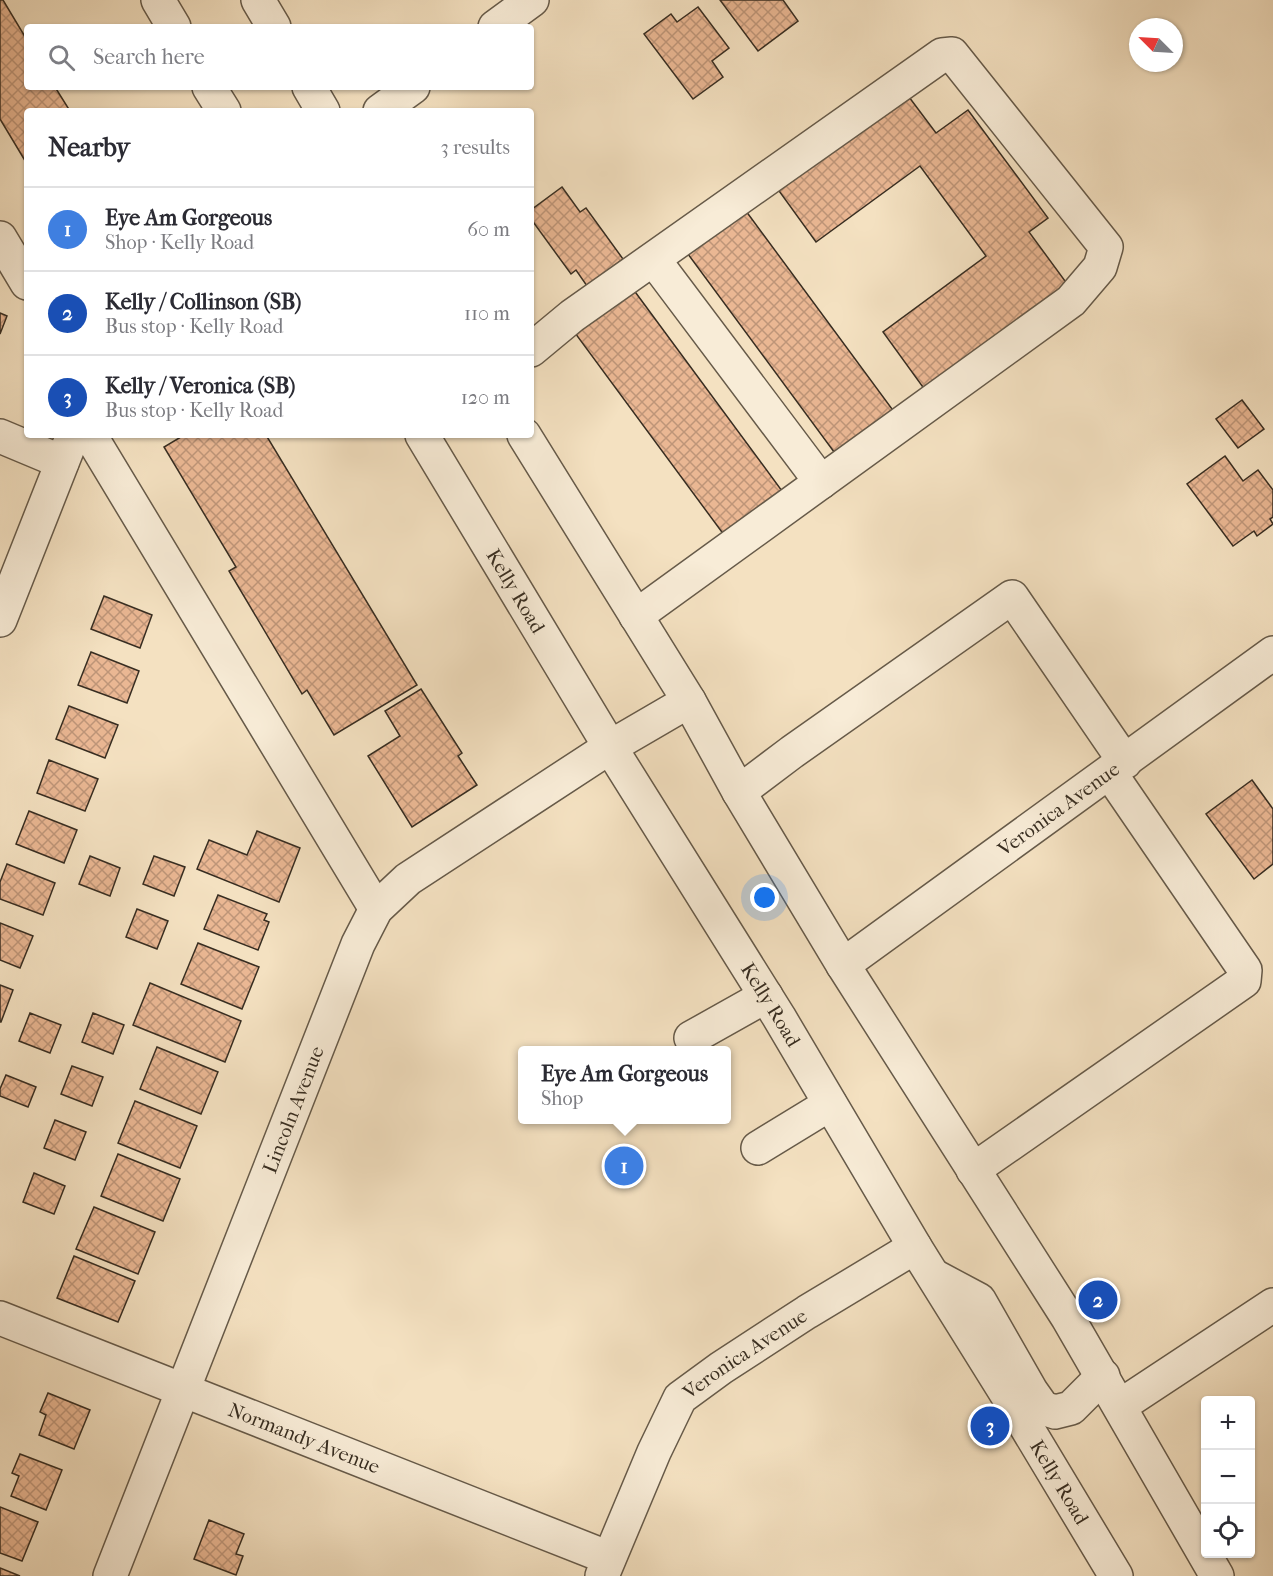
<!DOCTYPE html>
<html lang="en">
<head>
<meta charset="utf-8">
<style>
	body { margin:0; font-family:"IM FELL French Canon",serif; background:#f7f7f7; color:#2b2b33 }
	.controls { position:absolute; right:18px; bottom:18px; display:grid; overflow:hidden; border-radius:6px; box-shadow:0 2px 4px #0004 }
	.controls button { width:54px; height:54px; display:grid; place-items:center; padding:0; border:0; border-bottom:2px solid #e1e1e2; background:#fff; color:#2b2b33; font:30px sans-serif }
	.compass { position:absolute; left:1129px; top:18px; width:54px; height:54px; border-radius:50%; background:#fff; box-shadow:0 2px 4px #0004; rotate:294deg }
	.you { position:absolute; left:765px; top:898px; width:21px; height:21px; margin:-15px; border:4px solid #fff; border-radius:50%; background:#1a73e8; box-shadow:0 0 0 9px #1a73e833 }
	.badge { display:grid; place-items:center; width:39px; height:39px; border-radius:50%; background:#1a73e8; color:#fff; font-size:20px; font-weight:700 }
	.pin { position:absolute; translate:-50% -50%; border:3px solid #fff; box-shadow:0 2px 6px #0006 }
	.popup { position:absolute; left:518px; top:1046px; width:213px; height:78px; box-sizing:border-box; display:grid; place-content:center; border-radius:6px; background:#fff; filter:drop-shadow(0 2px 4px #0005); font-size:20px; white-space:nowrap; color:#7c7c81 }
	.popup b { font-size:22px; color:#2b2b33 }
	.popup::after { content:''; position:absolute; left:50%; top:100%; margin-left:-12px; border:12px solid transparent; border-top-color:#fff }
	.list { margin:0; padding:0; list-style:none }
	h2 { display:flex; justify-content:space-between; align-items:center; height:78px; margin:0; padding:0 24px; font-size:26px }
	h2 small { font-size:20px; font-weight:400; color:#7c7c81 }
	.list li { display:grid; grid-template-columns:39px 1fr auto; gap:18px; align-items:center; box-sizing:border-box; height:84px; padding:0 24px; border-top:2px solid #e1e1e2 }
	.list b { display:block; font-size:22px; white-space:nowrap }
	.list p { margin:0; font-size:20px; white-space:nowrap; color:#7c7c81 }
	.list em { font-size:20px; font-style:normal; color:#7c7c81 }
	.icon { flex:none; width:33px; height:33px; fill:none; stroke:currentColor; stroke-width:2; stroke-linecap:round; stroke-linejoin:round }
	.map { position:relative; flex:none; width:1273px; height:1576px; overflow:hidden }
	.search { position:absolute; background:#fff; box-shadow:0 2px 4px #0004; left:24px; top:24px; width:510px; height:66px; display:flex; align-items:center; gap:15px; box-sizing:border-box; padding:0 21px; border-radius:6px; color:#7c7c81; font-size:22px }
	.panel { position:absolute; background:#fff; box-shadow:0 2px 4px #0004; left:24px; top:108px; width:510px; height:330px; border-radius:6px }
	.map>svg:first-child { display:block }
	.building { fill:url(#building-cross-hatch); stroke:#372d21; stroke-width:1.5 }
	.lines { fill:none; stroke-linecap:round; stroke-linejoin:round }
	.minor-casing { stroke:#665a49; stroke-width:36 }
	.minor { stroke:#f8ecd7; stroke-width:33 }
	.labels { text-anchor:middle; stroke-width:6; stroke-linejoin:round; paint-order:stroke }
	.street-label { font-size:20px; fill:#372d21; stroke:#f8ecd7 }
</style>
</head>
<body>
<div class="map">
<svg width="1273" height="1576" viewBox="0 0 1273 1576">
	<defs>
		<pattern id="building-cross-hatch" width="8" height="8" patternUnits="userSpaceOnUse" patternTransform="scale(1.5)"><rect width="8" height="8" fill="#eab793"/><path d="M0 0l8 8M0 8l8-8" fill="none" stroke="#be9578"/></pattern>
	</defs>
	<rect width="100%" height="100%" fill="#f4e1c1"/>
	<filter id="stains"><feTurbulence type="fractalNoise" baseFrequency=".00333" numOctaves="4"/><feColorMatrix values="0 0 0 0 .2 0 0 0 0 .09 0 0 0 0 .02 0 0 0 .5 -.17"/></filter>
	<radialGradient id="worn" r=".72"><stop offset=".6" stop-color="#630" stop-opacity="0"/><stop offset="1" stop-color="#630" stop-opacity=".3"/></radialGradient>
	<g class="building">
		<path d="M0 0H3L27 40V87H55L70 111H27V164L0 119Z"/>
		<path d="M720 0H783L798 21 758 51Z"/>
		<path d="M698 7 729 48 712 61 723 77 693 99 644 34 671 14 677 22Z"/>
		<path d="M903 89 936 133 968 110 1048 218 1029 232 1068 285 925 390 883 332 986 256 920 166 816 242 774 184Z"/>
		<path d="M562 187 580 212 586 208 623 259 587 286 576 270 571 274 531 219V210Z"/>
		<path d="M743 207 895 413 837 456 685 250Z"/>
		<path d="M633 289 785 495 727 539 575 333Z"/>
		<path d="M0 313 7 316 0 334Z"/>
		<path d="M1242 400 1264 429 1238 448 1216 419Z"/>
		<path d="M180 435H266L417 685 334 735 307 690 302 694 229 571 236 567 164 447 181 437Z"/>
		<path d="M1225 456 1243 481 1258 470 1273 490V517L1270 519 1273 524 1257 536 1254 531 1233 546 1187 484Z"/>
		<path d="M104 596 152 615 140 648 91 629Z"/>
		<path d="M91 652 139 671 127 703 78 685Z"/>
		<path d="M421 689 462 753 458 756 477 785 412 827 368 756 400 736 385 711Z"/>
		<path d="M69 706 118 725 105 758 56 739Z"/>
		<path d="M49 760 98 779 85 811 37 793Z"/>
		<path d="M1252 780 1273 809V864L1254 879 1206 814Z"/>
		<path d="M29 811 77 830 64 863 16 844Z"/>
		<path d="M257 831 300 848 279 902 197 869 209 840 247 855Z"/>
		<path d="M90 856 120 868 110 896 79 884Z"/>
		<path d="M154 856 185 867 174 896 143 884Z"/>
		<path d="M7 864 55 883 43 915 0 899V882Z"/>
		<path d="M218 895 267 914 264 920 269 922 258 950 204 929Z"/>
		<path d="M137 909 168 921 157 949 126 937Z"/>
		<path d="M0 923 33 936 20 968 0 960Z"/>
		<path d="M198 943 259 967 242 1009 181 984Z"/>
		<path d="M150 983 241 1021 225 1062 133 1025Z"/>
		<path d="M0 985 13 990 1 1022H0Z"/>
		<path d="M30 1013 61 1025 50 1053 19 1041Z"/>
		<path d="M93 1013 124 1025 113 1054 82 1042Z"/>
		<path d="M157 1047 218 1072 201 1114 140 1089Z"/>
		<path d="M72 1066 103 1077 92 1106 61 1094Z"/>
		<path d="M6 1075 36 1087 28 1107 0 1096V1089Z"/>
		<path d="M135 1101 197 1126 180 1168 118 1143Z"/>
		<path d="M55 1120 86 1132 75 1160 44 1148Z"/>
		<path d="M118 1154 180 1179 163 1221 101 1196Z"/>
		<path d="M34 1173 65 1186 54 1214 23 1202Z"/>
		<path d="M94 1207 155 1232 138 1274 76 1249Z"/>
		<path d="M74 1256 135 1281 118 1322 57 1298Z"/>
		<path d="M48 1393 90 1410 74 1449 39 1435 46 1415 40 1412Z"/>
		<path d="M20 1454 62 1470 46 1510 11 1496 19 1476 12 1473Z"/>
		<path d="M0 1507 38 1522 22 1561 0 1553Z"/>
		<path d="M209 1520 244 1534 236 1554 243 1556 236 1575 194 1559Z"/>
		<path d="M0 1568 20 1576H0Z"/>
	</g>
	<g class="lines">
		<g class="minor-casing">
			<g id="minor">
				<path d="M158 0 174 27"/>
				<path d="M258 0 274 27"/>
				<path d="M495 27 532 0"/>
				<path d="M209 87 224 111"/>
				<path d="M309 87 323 111"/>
				<path d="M380 111 413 87"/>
				<path d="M0 238 27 283"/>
				<path d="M654 260 821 482"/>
				<path d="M531 350 572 316 942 55 952 54 1106 247 1100 267 1071 301 636 616"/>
				<path d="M90 435 376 909"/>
				<path id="s1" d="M422 435 610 747 779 1017 915 1247 1006 1393 1116 1576"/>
				<path d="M524 435 689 701 739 792 843 965 1068 1318 1217 1576"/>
				<path d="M0 436 62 462"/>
				<path d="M0 620 73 435"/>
				<path d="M739 792 792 752 1012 597 1125 762"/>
				<path id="s2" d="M843 965 1273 653"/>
				<path d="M691 1038 766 996"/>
				<path d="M758 1148 830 1104"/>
				<path d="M973 1170 1244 981 1245 970 1110 773"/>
				<path d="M934 1276 979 1300 1031 1391 1043 1408 1055 1412 1071 1408 1103 1376"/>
				<path id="s3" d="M0 1318 609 1558"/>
				<path d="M1120 1406 1273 1305"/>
				<path id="s4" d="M110 1576 358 944 376 909 408 879 610 747 689 701"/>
				<path id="s5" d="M602 1576 654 1452 680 1398 721 1368 807 1312 915 1247"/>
			</g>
		</g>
		<use href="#minor" class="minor"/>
	</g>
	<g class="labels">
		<g class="street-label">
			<text dy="7" stroke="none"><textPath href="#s1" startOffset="182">Kelly Road</textPath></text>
			<text dy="7" stroke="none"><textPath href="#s2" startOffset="266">Veronica Avenue</textPath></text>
			<text dy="7" stroke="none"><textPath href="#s1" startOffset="668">Kelly Road</textPath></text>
			<text dy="7" stroke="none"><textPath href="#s4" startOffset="501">Lincoln Avenue</textPath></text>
			<text dy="7" stroke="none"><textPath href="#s5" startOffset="273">Veronica Avenue</textPath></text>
			<text dy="7" stroke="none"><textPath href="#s3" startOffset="327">Normandy Avenue</textPath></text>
			<text dy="7" stroke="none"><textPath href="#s1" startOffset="1226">Kelly Road</textPath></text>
		</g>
	</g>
	<rect width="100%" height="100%" filter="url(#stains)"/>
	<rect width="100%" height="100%" fill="url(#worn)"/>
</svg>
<div class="controls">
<button>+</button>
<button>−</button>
<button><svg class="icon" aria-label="locate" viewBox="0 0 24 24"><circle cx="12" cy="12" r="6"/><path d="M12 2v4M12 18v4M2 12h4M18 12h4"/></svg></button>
</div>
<svg class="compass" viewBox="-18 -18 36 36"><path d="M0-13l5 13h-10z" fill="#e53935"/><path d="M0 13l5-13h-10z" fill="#7c7c81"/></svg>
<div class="you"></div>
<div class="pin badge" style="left:624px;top:1166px;background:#3f7fe0">1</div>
<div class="popup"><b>Eye Am Gorgeous</b>Shop</div>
<div class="pin badge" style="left:1098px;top:1300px;background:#1a4fb4">2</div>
<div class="pin badge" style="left:990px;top:1426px;background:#1a4fb4">3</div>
<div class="search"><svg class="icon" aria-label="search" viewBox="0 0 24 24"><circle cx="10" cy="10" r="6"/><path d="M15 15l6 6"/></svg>Search here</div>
<section class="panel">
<h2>Nearby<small>3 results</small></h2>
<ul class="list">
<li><span class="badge" style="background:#3f7fe0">1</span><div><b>Eye Am Gorgeous</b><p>Shop · Kelly Road</p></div><em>60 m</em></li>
<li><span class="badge" style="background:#1a4fb4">2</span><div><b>Kelly / Collinson (SB)</b><p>Bus stop · Kelly Road</p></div><em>110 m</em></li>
<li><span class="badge" style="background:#1a4fb4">3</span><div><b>Kelly / Veronica (SB)</b><p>Bus stop · Kelly Road</p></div><em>120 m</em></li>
</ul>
</section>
</div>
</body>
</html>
